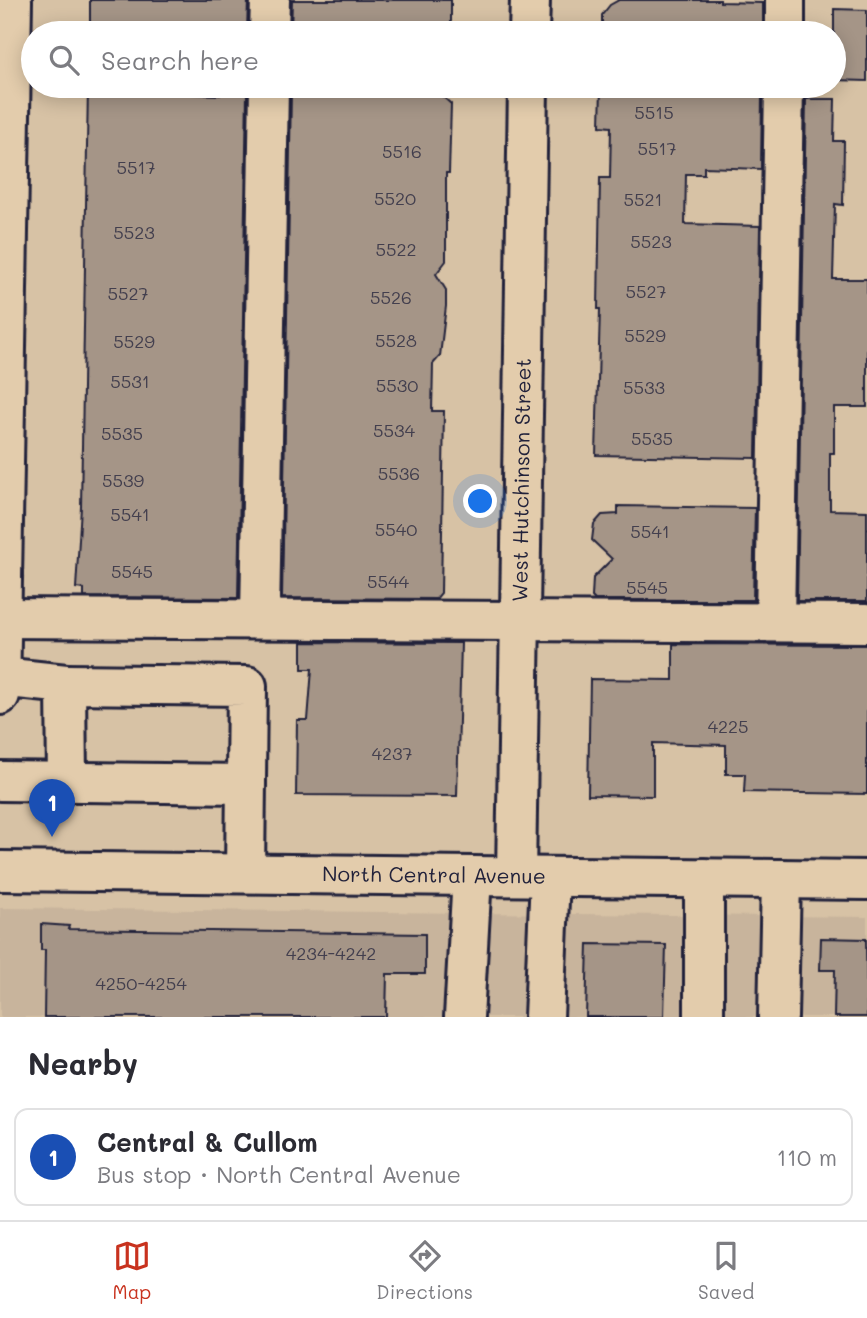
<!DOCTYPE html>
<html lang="en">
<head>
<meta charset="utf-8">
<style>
	body { margin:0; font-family:Mali,sans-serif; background:#f2f2f3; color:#2b2b33 }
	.you { position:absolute; left:481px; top:502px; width:24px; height:24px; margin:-18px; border:5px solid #fff; border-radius:50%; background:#1a73e8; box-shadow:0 0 0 10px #1a73e833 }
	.badge { display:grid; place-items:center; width:46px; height:46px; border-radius:50%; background:#c8321e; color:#fff; font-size:23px; font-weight:700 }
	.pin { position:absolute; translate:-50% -58px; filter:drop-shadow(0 2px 4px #0008) }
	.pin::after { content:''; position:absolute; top:37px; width:24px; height:21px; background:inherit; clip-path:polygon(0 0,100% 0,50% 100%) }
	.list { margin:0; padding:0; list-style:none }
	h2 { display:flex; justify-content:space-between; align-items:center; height:91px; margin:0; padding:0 28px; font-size:30px }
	h2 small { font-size:23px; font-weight:400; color:#7c7c81 }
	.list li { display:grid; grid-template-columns:46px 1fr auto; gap:21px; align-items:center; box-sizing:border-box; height:98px; margin:0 14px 14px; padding:0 14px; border:2px solid #e1e1e2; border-radius:14px }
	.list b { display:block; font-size:26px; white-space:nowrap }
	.list p { margin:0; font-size:23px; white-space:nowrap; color:#7c7c81 }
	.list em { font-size:23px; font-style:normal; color:#7c7c81 }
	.icon { flex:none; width:38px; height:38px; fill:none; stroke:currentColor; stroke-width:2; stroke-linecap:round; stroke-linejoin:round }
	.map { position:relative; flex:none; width:867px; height:1017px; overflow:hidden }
	.search { position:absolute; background:#fff; box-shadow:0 4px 18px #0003; left:21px; right:21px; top:21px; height:77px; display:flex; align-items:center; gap:18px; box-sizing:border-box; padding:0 24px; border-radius:38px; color:#7c7c81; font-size:26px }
	.sheet { height:203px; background:#fff }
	nav { display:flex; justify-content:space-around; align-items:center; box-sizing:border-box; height:98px; border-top:2px solid #e1e1e2; background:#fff; font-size:19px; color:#7c7c81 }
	nav a { display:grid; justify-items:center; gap:4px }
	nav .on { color:#c8321e }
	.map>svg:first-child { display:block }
	.built { fill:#c8b49c }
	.building { fill:#a59587; stroke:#22223b; stroke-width:2 }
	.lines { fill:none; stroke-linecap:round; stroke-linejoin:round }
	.minor-casing { stroke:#22223b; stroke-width:44 }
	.major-casing { stroke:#22223b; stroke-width:44 }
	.minor { stroke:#e3ccac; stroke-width:38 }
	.major { stroke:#e3ccac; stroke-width:38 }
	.labels { text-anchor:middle; stroke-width:7; stroke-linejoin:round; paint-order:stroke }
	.number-label { font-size:18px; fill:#433f4e }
	.street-label { font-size:21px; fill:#22223b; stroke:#e3ccac }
</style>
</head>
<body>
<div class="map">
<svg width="867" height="1017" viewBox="0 0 867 1017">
	<rect width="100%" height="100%" fill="#d7c2a5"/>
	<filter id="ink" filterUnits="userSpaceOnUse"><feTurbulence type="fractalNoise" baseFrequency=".0143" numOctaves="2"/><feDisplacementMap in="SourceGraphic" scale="14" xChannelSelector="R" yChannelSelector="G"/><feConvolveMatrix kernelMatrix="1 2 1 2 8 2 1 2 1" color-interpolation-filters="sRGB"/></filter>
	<g filter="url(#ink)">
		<path class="built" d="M0 908 867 917V1017H0Z"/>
		<g class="building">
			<path d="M90 0H248L247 31 90 29Z"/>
			<path d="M292 0H451V33L291 32Z"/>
			<path d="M619 0H720V2L763 3V33H607L602 22V15L610 5Z"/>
			<path d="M834 9 867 10V81L834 80Z"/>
			<path d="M88 86H164L163 93 220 95V91L247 92 238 598 84 597V589L76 588 81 507Z"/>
			<path d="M339 86H431L451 104 449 173H446V261L436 274 446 290V306L440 356 433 364 432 411H444L441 593 436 599 282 598 291 92 339 93Z"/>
			<path d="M601 87 691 89 692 94 762 96 761 169 704 167V174H686L685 224 760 226 756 458 596 455 600 309H598L600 178H610L611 127 600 126Z"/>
			<path d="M806 99H835L834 141H844L843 205 835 204 833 279H867V407H834V453H830V510L867 511V601H797Z"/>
			<path d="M618 506 755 508 753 600H595L592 597 593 578 612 559 592 540 594 524 602 515 618 514Z"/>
			<path d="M302 642 461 643 457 796 296 795 297 720H308L312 669H302Z"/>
			<path d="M673 644 867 645V794L744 792 745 774H726V745L653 743V796L588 795 590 679 673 680Z"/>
			<path d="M41 924 69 926 68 929 425 934V974H387L386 1017H44L45 950H41Z"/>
			<path d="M821 938 866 939 867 1017H834L835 970H820Z"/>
			<path d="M588 944 666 945 664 1017H586Z"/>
		</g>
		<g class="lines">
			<g class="minor-casing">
				<g id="minor">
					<path d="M269 33 270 0"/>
					<path d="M529 33 530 0"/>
					<path d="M785 33V0"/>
					<path d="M0 618 867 623"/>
					<path d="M260 619 269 86"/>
					<path d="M775 622 784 86"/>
					<path d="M0 677 66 684"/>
					<path d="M0 695 12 0"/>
					<path d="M0 781 246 784"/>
					<path d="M67 781 66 684 247 686 245 873"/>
					<path id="s1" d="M516 876 528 86"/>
					<path d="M464 1017 472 876"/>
					<path d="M544 1017 550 877"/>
					<path d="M704 1017V878"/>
					<path d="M778 1017 781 879"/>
				</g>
			</g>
			<g class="major-casing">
				<g id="major">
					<path id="s2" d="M0 871 867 880"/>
				</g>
			</g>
			<use href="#minor" class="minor"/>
			<use href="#major" class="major"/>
		</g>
	</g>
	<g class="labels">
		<g class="number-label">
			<text x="654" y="119">5515</text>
			<text x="657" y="155">5517</text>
			<text x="402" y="158">5516</text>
			<text x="136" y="174">5517</text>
			<text x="395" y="205">5520</text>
			<text x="643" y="206">5521</text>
			<text x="134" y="239">5523</text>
			<text x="651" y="248">5523</text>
			<text x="396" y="256">5522</text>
			<text x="646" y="298">5527</text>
			<text x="128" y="300">5527</text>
			<text x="391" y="304">5526</text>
			<text x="645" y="342">5529</text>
			<text x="396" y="347">5528</text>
			<text x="134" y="348">5529</text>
			<text x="130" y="388">5531</text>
			<text x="397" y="392">5530</text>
			<text x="644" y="394">5533</text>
			<text x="394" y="437">5534</text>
			<text x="122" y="440">5535</text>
			<text x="652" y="445">5535</text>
			<text x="399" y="480">5536</text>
			<text x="123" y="487">5539</text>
			<text x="130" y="521">5541</text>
			<text x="396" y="536">5540</text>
			<text x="650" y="538">5541</text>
			<text x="132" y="578">5545</text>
			<text x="388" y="588">5544</text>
			<text x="647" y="594">5545</text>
			<text x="728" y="733">4225</text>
			<text x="392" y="760">4237</text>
			<text x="331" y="960">4234-4242</text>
			<text x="141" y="990">4250-4254</text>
		</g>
		<g class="street-label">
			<text dy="7" stroke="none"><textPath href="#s1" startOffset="396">West Hutchinson Street</textPath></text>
			<text dy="7" stroke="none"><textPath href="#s2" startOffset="434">North Central Avenue</textPath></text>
		</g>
	</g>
</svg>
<div class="you"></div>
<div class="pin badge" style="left:52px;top:837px;background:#1a4fb4">1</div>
<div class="search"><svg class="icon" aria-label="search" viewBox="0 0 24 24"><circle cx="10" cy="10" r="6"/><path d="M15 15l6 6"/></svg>Search here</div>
</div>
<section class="sheet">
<h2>Nearby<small></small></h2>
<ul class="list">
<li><span class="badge" style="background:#1a4fb4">1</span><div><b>Central &amp; Cullom</b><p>Bus stop · North Central Avenue</p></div><em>110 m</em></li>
</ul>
</section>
<nav>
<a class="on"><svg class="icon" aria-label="map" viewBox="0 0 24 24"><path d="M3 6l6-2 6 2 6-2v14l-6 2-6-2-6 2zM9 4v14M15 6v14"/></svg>Map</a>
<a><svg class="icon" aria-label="directions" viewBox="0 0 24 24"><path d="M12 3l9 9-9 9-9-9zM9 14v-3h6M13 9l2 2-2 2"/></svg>Directions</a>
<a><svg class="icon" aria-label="saved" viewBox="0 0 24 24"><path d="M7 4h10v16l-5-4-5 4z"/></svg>Saved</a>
</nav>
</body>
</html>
